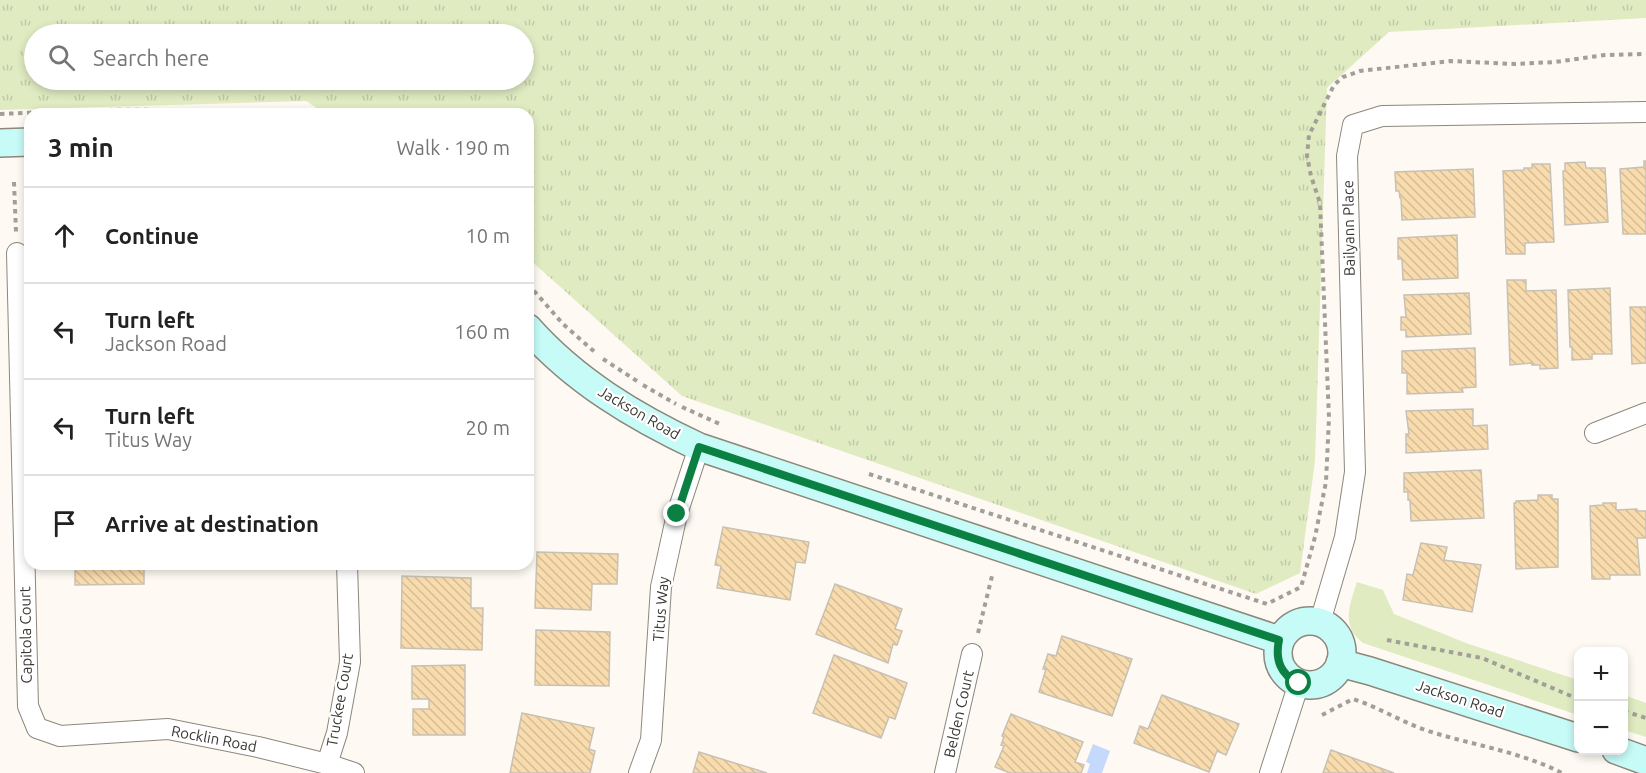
<!DOCTYPE html>
<html lang="en">
<head>
<meta charset="utf-8">
<style>
	body { margin:0; font-family:Ubuntu,sans-serif; background:#f2f2f2; color:#222 }
	.controls { position:absolute; right:18px; bottom:18px; display:grid; overflow:hidden; border-radius:12px; box-shadow:0 3px 9px #0003 }
	.controls button { width:54px; height:54px; display:grid; place-items:center; padding:0; border:0; border-bottom:2px solid #e0e0e0; background:#fff; color:#222; font:30px sans-serif }
	.stop { position:absolute; width:18px; height:18px; margin:-14px; border:4px solid #0b8043; border-radius:50%; background:#fff }
	.stop.end { background:#0b8043; border-color:#fff; box-shadow:0 2px 6px #0008 }
	.list { margin:0; padding:0; list-style:none }
	h2 { display:flex; justify-content:space-between; align-items:center; height:78px; margin:0; padding:0 24px; font-size:26px }
	h2 small { font-size:20px; font-weight:400; color:#767676 }
	.list li { display:grid; grid-template-columns:39px 1fr auto; gap:18px; align-items:center; box-sizing:border-box; height:96px; padding:0 24px; border-top:2px solid #e0e0e0 }
	.list b { display:block; font-size:22px; white-space:nowrap }
	.list p { margin:0; font-size:20px; white-space:nowrap; color:#767676 }
	.list em { font-size:20px; font-style:normal; color:#767676 }
	.icon { flex:none; width:33px; height:33px; fill:none; stroke:currentColor; stroke-width:2; stroke-linecap:round; stroke-linejoin:round }
	.map { position:relative; flex:none; width:1646px; height:773px; overflow:hidden }
	.search { position:absolute; background:#fff; box-shadow:0 3px 9px #0003; left:24px; top:24px; width:510px; height:66px; display:flex; align-items:center; gap:15px; box-sizing:border-box; padding:0 21px; border-radius:33px; color:#767676; font-size:22px }
	.panel { position:absolute; background:#fff; box-shadow:0 3px 9px #0003; left:24px; top:108px; width:510px; height:462px; border-radius:18px }
	.map>svg:first-child { display:block }
	.grass { fill:url(#grass-tufts); fill-rule:evenodd }
	.park { fill:#e0ebc2 }
	.water { fill:#c5d9fd }
	.building { fill:url(#building-back-hatch); stroke:#c7c1b5; stroke-width:1.5 }
	.lines { fill:none; stroke-linecap:round; stroke-linejoin:round }
	.street-casing { stroke:#8d877c; stroke-width:22 }
	.secondary-casing { stroke:#8d877c; stroke-width:30 }
	.path { stroke:#a29f99; stroke-width:4; stroke-dasharray:4.5 4.5; stroke-linecap:butt }
	.street { stroke:#fff; stroke-width:20 }
	.secondary { stroke:#c6fbf8; stroke-width:27 }
	.route { stroke:#0b8043; stroke-width:8 }
	.labels { text-anchor:middle; stroke-width:4.5; stroke-linejoin:round; paint-order:stroke }
	.street-label { font-size:15px; fill:#393732; stroke:#fff }
</style>
</head>
<body>
<div class="map">
<svg width="1646" height="773" viewBox="0 0 1646 773">
	<defs>
		<pattern id="grass-tufts" width="24" height="20" patternUnits="userSpaceOnUse" patternTransform="scale(1.5)"><rect width="24" height="20" fill="#e0ebc2"/><path d="M3 7l-1-3M5 7V3M7 7l1-3M15 17l-1-3M17 17v-4M19 17l1-3" fill="none" stroke="#c1caa7"/></pattern>
		<pattern id="building-back-hatch" width="6" height="6" patternUnits="userSpaceOnUse" patternTransform="scale(1.5)"><rect width="6" height="6" fill="#f9dcad"/><path d="M-1 5l2 2M0 0l6 6M5-1l2 2" fill="none" stroke="#d6bd95"/></pattern>
	</defs>
	<rect width="100%" height="100%" fill="#fefaf3"/>
	<path class="grass" d="M0 0H1646V18L1389 32 1327 88 1315 461 1300 573 1256 594 682 396 528 258V114H326L306 101 0 110ZM34 34H524V80H34Z"/>
	<g class="park">
		<path d="M1357 582 1383 590 1394 614 1466 643 1578 680V715L1363 643C1340 626 1350 604 1357 582Z"/>
		<path d="M1624 695 1646 703V737L1624 730Z"/>
	</g>
	<path class="water" d="M1093 744 1110 751 1102 773H1087L1090 764 1086 762Z"/>
	<g class="building">
		<path d="M1644 161H1646V234H1623L1620 169 1644 167Z"/>
		<path d="M1585 162 1586 168H1605L1608 222 1565 225 1563 171H1565V163Z"/>
		<path d="M1532 164H1550L1554 242 1525 243V254H1506L1503 171 1524 170V168H1532Z"/>
		<path d="M1473 169 1475 217 1402 220 1401 198H1400L1399 191H1396L1395 172Z"/>
		<path d="M1457 235 1458 278 1403 280 1402 259H1398V238Z"/>
		<path d="M1507 280H1526V291L1556 290 1558 368 1540 369V365H1532L1531 363 1510 365Z"/>
		<path d="M1610 288 1612 354H1592V359L1572 360V347H1570L1568 290Z"/>
		<path d="M1469 293 1471 334 1406 337V330H1401V317H1406L1404 295Z"/>
		<path d="M1630 307H1646V363L1632 364Z"/>
		<path d="M1475 348 1476 387 1462 388 1463 392 1407 394V373H1402V351Z"/>
		<path d="M1473 409V426L1487 425 1488 449 1406 453V434H1409L1406 411Z"/>
		<path d="M1481 470 1484 518 1411 521 1410 500H1408V492H1404V473Z"/>
		<path d="M1538 495H1552V499H1558V567L1516 569 1514 503H1516V501L1538 500Z"/>
		<path d="M1603 503H1616V510L1637 509V511H1646V538H1637L1640 575H1610V579H1592L1590 506 1603 505Z"/>
		<path d="M723 527 809 542 805 563 796 562 790 600 717 588 721 566 715 565Z"/>
		<path d="M1421 543 1447 547 1444 560 1481 565 1472 612 1403 600 1407 574 1413 575Z"/>
		<path d="M537 552 618 554 617 584H592L591 610 535 608Z"/>
		<path d="M75 564H144V584L75 585Z"/>
		<path d="M402 576 471 578V608H483L482 650 401 648Z"/>
		<path d="M835 584 902 609 895 629 902 631 897 645 893 644 888 663 816 634Z"/>
		<path d="M536 630 610 632 609 686 535 685Z"/>
		<path d="M1062 636 1132 659 1112 716 1039 692 1046 669H1043L1048 654 1056 656Z"/>
		<path d="M834 655 907 683 895 719 889 717 881 738 813 713Z"/>
		<path d="M465 665V735H413V709H429V699H412V666Z"/>
		<path d="M1162 695 1239 724 1226 755 1217 751 1209 772 1134 743 1140 726 1148 729Z"/>
		<path d="M522 713 594 728 589 749 595 751 590 773H510Z"/>
		<path d="M1011 714 1083 742 1075 762 1084 765 1081 773H1010L995 767 1004 746 1001 745 1004 737 1002 736Z"/>
		<path d="M1331 750 1394 773H1323Z"/>
		<path d="M699 752 767 773H693Z"/>
	</g>
	<g class="lines">
		<g class="street-casing">
			<g id="street">
				<path d="M17 253 28 706 37 728 60 736 168 729 258 747 327 764 354 773"/>
				<path d="M1595 433 1646 413"/>
				<path d="M1320 622 1345 537 1355 472 1347 156 1353 125 1382 116 1646 112"/>
				<path d="M327 764 337 733 350 662 347 564"/>
				<path d="M639 773 651 740 661 587 677 514 699 447"/>
				<path d="M945 773 972 654"/>
				<path d="M1270 773 1299 683"/>
			</g>
		</g>
		<g class="secondary-casing">
			<g id="secondary">
				<path d="M0 143 30 142"/>
				<path d="M528 328C575 381 635 417 699 447L1279 640"/>
				<circle cx="1310" cy="653" r="32"/>
				<path d="M1340 663 1370 671 1578 738"/>
				<path d="M1616 750 1646 761"/>
			</g>
		</g>
		<g class="path">
			<path d="M0 114C72 111 144 106 216 114"/>
			<path d="M14 182 16 232"/>
			<path d="M528 284 563 324 597 354"/>
			<path d="M603 359 637 381"/>
			<path d="M643 385 676 404"/>
			<path d="M682 407 722 425"/>
			<path d="M869 474 1267 604 1301 587 1315 537 1326 482 1329 418 1320 203 1311 176 1307 156 1309 135 1334 85 1343 77 1360 71 1450 61 1515 64 1555 62 1605 55 1646 54"/>
			<path d="M978 633 993 572"/>
			<path d="M1387 640 1482 658 1578 699"/>
			<path d="M1624 711 1646 718"/>
			<path d="M1322 715 1353 699C1378 707 1400 721 1425 730 1471 745 1519 751 1562 773"/>
		</g>
		<use href="#street" class="street"/>
		<use href="#secondary" class="secondary"/>
	</g>
	<g class="lines">
		<path class="route" d="M677 514 699 447 1279 640C1275 659 1280 675 1299 683"/>
	</g>
	<g class="labels">
		<g class="street-label">
			<text transform="translate(1349 228) rotate(-91)" y="5">Bailyann Place</text>
			<text transform="translate(639 413) rotate(30)" y="5">Jackson Road</text>
			<text transform="translate(661 609) rotate(-85)" y="5">Titus Way</text>
			<text transform="translate(26 635) rotate(-91)" y="5">Capitola Court</text>
			<text transform="translate(1460 699) rotate(18)" y="5">Jackson Road</text>
			<text transform="translate(340 700) rotate(-80)" y="5">Truckee Court</text>
			<text transform="translate(959 714) rotate(-77)" y="5">Belden Court</text>
			<text transform="translate(214 739) rotate(11)" y="5">Rocklin Road</text>
		</g>
	</g>
</svg>
<div class="controls">
<button>+</button>
<button>−</button>
</div>
<div class="stop" style="left:1299px;top:683px"></div>
<div class="stop end" style="left:677px;top:514px"></div>
<div class="search"><svg class="icon" aria-label="search" viewBox="0 0 24 24"><circle cx="10" cy="10" r="6"/><path d="M15 15l6 6"/></svg>Search here</div>
<section class="panel">
<h2>3 min<small>Walk · 190 m</small></h2>
<ul class="list">
<li><svg class="icon" aria-label="ahead" viewBox="0 0 24 24"><path d="M12 20V5M6 11l6-6 6 6"/></svg><div><b>Continue</b></div><em>10 m</em></li>
<li><svg class="icon" aria-label="left" viewBox="0 0 24 24"><path d="M17 20v-9H6M10 6l-5 5 5 5"/></svg><div><b>Turn left</b><p>Jackson Road</p></div><em>160 m</em></li>
<li><svg class="icon" aria-label="left" viewBox="0 0 24 24"><path d="M17 20v-9H6M10 6l-5 5 5 5"/></svg><div><b>Turn left</b><p>Titus Way</p></div><em>20 m</em></li>
<li><svg class="icon" aria-label="arrive" viewBox="0 0 24 24"><path d="M6 21V4h12l-3 4 3 4H6"/></svg><div><b>Arrive at destination</b></div></li>
</ul>
</section>
</div>
</body>
</html>
